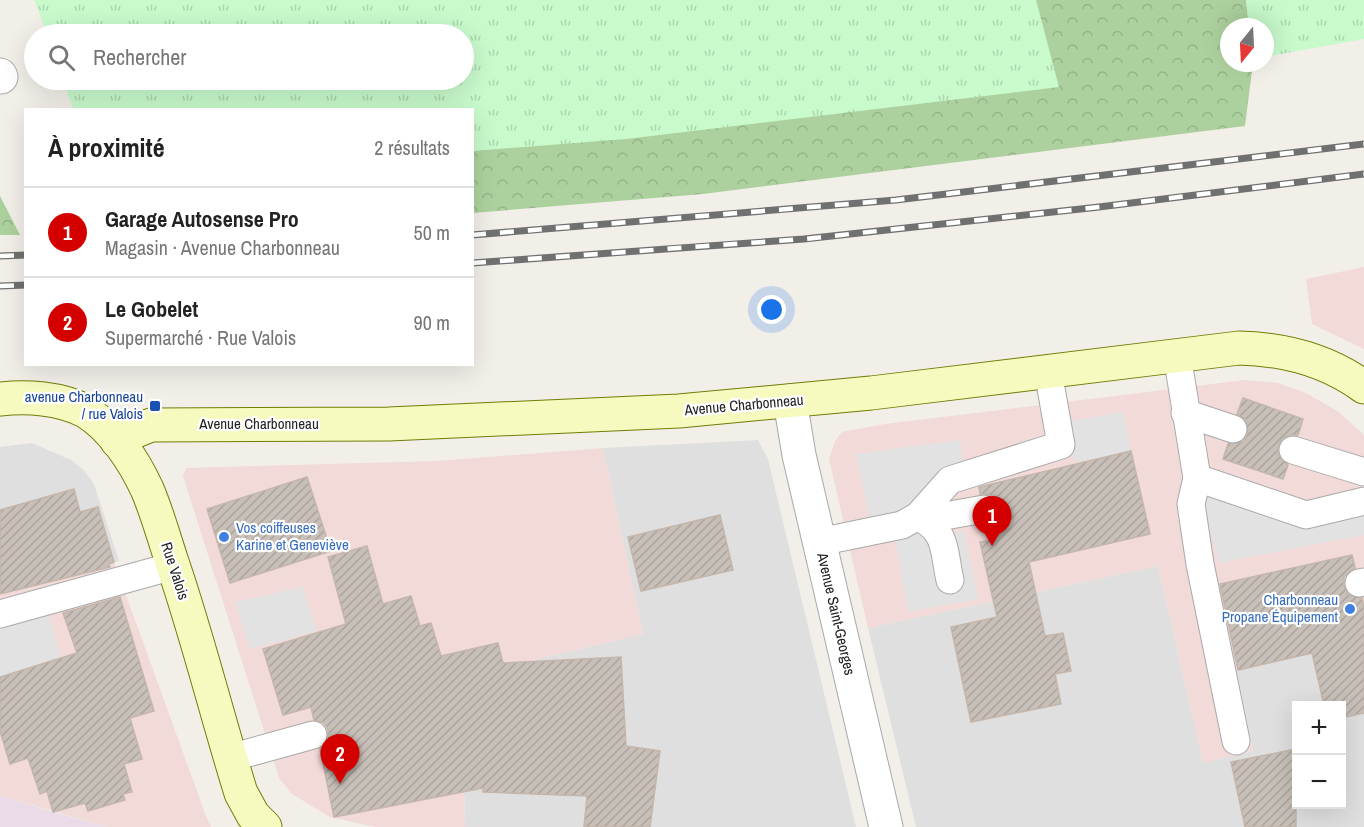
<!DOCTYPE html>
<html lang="fr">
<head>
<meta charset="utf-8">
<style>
	body { margin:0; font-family:"Archivo Narrow",sans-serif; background:#f6f6f6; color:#222 }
	.controls { position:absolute; right:18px; bottom:18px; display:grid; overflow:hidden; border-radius:0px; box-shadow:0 6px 24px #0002 }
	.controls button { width:54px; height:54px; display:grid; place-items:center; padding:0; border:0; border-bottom:2px solid #e0e0e0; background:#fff; color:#222; font:30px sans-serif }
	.compass { position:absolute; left:1220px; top:18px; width:54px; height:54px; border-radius:50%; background:#fff; box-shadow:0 6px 24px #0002; rotate:198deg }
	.you { position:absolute; left:772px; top:310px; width:21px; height:21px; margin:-15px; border:4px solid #fff; border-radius:50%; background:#1a73e8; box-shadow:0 0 0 9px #1a73e833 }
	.badge { display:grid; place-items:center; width:39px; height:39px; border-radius:50%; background:#d40000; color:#fff; font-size:20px; font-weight:700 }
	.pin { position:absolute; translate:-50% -50px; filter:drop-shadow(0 2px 3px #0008) }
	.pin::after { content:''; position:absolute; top:32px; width:21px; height:18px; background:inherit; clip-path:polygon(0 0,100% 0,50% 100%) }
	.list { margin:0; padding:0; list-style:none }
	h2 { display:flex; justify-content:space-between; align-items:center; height:78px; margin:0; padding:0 24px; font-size:26px }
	h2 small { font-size:20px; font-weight:400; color:#767676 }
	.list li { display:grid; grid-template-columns:39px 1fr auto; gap:18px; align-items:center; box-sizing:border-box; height:90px; padding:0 24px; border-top:2px solid #e0e0e0 }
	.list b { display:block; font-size:22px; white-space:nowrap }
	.list p { margin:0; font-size:20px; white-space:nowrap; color:#767676 }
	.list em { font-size:20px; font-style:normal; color:#767676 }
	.icon { flex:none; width:33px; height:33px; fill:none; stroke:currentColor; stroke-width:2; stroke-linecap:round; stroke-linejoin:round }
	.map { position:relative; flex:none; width:1364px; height:827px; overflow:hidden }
	.search { position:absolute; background:#fff; box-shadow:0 6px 24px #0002; left:24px; top:24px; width:450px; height:66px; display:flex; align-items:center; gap:15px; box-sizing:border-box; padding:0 21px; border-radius:33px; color:#767676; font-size:22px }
	.panel { position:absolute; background:#fff; box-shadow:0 6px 24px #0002; left:24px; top:108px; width:450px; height:258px; border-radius:0px }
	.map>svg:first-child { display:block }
	.residential { fill:#e0dfdf; fill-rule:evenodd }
	.commercial { fill:#f2dad9 }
	.railway { fill:#ebdbe8 }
	.forest { fill:url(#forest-crowns) }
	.park { fill:url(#park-tufts) }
	.parking { fill:#e2e2e2 }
	.building { fill:url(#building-hatch); stroke:#c4b6ab; stroke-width:1.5 }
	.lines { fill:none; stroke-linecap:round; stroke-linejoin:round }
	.lane-casing { stroke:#a9a9a9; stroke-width:29 }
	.street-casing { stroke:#a9a9a9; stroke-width:35 }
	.secondary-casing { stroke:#707d05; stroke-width:35 }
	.lane { stroke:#fff; stroke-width:27 }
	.street { stroke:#fff; stroke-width:33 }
	.secondary { stroke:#f7fabf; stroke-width:33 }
	.rail-casing { stroke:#707070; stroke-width:7 }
	.rail { stroke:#fff; stroke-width:4.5; stroke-dasharray:14; stroke-linecap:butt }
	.transit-dot { fill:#1a4fb4; stroke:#fff; stroke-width:2 }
	.shop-dot { fill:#3f7fe0; stroke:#fff; stroke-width:2 }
	.labels { text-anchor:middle; stroke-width:4.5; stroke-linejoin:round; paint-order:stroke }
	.transit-label { font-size:15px; fill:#164399; stroke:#fff; text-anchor:end }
	.street-label { font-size:15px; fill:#222; stroke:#fff }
	.shop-label { font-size:15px; fill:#366cbe; stroke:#fff; text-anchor:start }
</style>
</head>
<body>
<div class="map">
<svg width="1364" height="827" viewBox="0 0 1364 827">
	<defs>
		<pattern id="forest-crowns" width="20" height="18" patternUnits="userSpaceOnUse" patternTransform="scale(1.5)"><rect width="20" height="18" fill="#add19e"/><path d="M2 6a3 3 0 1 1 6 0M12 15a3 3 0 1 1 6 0" fill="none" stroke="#95b388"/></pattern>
		<pattern id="park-tufts" width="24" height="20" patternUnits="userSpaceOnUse" patternTransform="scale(1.5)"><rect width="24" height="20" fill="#c8facc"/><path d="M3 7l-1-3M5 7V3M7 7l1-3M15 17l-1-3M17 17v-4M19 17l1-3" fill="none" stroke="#acd6af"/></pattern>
		<pattern id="building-hatch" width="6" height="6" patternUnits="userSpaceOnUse" patternTransform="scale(1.5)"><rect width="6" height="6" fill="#c7bfb8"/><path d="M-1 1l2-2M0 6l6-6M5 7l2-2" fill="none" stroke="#aba49e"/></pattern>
	</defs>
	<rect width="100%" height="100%" fill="#f2efe9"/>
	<g class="residential">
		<path d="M758 440 768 459 856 827H465L461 677 643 634 603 448Z"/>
		<path d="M32 443 71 460 84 470 94 484 119 561 0 594V447Z"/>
		<path d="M1158 566 1203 762 1253 751 1237 670 1364 641V827H916L868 628ZM1296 706H1342V804H1296Z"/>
	</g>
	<g class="commercial">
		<path d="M1364 267V349L1312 324 1306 279Z"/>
		<path d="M1245 380 1278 383 1306 393 1339 412 1364 435V641L1237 670 1253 751 1203 763 1158 566 868 628 829 459 835 441 842 432 885 424Z"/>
		<path d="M603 448 643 634 461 677 465 827H375L330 817 292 794 279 778 183 476 186 468 436 461Z"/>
		<path d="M114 562 206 816 211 827H108L0 796V594Z"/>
	</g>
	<path class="railway" d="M0 796 53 812 108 827H0Z"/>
	<g class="forest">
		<path d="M352 0H1246L1249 27H1229V63H1253L1245 126 703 194 473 213 472 110H214L464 80V34Z"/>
		<path d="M0 196 20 235H0Z"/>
	</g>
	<g class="park">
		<path d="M34 0H1036L1059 87 626 139 473 151 472 110 73 109 63 80H464V34H47Z"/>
		<path d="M1246 0H1364V39L1265 57V27H1249Z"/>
	</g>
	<g class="parking">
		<path d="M1123 412 1131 451 1078 463 1061 445 1058 423Z"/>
		<path d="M960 440 964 474 950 480 941 535 964 531 978 599 908 612 893 527 872 530 856 454Z"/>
		<path d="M1197 478 1306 515 1364 501V537L1363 535 1219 563Z"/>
		<path d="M302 587 317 631 250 649 235 602Z"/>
		<path d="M45 602 61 658 0 677V614Z"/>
	</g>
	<g class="building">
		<path d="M1243 398 1303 419 1298 435H1289L1278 445V454L1288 465 1283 479 1223 459 1228 444 1243 441 1248 433 1245 419 1237 414Z"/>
		<path d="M1131 451 1150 534 1029 562 1045 636 1063 633 1071 671 1055 674 1061 704 971 722 951 627 997 617 980 542 991 540 987 524 999 515 1000 507 990 494H980L979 487Z"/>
		<path d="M307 477 331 551 230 583 207 509Z"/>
		<path d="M74 489 80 512 98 507 114 562 109 564 110 567 0 594V510Z"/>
		<path d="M720 515 733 570 641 591 628 537Z"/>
		<path d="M367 546 383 604 411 596 420 626 431 623 441 656 498 643 503 663 621 657 626 746 660 751 650 827H584L587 796 483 792V788L334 817 320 749 328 739V730L324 723 314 720 311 707 283 715 263 649 346 624 328 557Z"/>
		<path d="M1352 555 1355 568 1344 577V586L1348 594 1362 598 1364 607V713L1341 718V705H1324L1312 653 1238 670 1220 584Z"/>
		<path d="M120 597 154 711 130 718 142 759 124 764 132 792 123 794 125 800 88 811 85 803 53 812 47 791 40 794 28 758 10 764 0 731V677L77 653 63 613Z"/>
		<path d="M1296 749V827H1245L1231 762Z"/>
	</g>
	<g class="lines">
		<g class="lane-casing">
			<g id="lane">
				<path d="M1177 355 1197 478 1306 515 1364 501"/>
				<path d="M1185 413 1233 429"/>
				<path d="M1293 450 1364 472"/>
				<path d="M1197 478 1191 504 1200 564 1236 741"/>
				<path d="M918 516C948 533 943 549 950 580"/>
				<path d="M918 516 939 517 984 509"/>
				<path d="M819 542 902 525 918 516 950 480 1061 445 1048 371"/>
				<path d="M1359 583 1364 582"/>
				<path d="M0 614 173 566"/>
				<path d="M230 758 313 735"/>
			</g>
		</g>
		<g class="street-casing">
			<g id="street">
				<path d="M0 75 1 77"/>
				<path d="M790 401 799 455 886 827"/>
			</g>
		</g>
		<g class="secondary-casing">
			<g id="secondary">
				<path d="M0 399C27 396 60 398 85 411 112 427 134 461 147 489 157 512 164 538 172 562 198 638 217 716 241 793L253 815 265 827"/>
				<path d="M117 441 126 435 151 425 389 424 679 411 871 393 1239 348C1283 349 1327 360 1364 387"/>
			</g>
		</g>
		<use href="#lane" class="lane"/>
		<use href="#street" class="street"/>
		<use href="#secondary" class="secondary"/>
		<g class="rail-casing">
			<g id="rail">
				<path d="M472 235 896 200 1364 144"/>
				<path d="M0 256 26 255"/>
				<path d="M472 263 804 239 1099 207 1364 174"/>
				<path d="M0 286 26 285"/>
			</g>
		</g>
		<use href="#rail" class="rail"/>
	</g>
	<rect class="transit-dot" x="149" y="400" width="12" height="12" rx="3"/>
	<g class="shop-dot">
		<circle cx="224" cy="537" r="6"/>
		<circle cx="1350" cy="609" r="6"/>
	</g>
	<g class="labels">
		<g class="transit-label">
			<text x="143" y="402">avenue Charbonneau<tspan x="143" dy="17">/ rue Valois</tspan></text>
		</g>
		<g class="street-label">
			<text transform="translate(744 405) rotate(-5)" y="5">Avenue Charbonneau</text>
			<text x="259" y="429">Avenue Charbonneau</text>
			<text transform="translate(175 571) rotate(72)" y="5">Rue Valois</text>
			<text transform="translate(836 614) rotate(77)" y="5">Avenue Saint-Georges</text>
		</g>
		<g class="shop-label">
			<text x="236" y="533">Vos coiffeuses<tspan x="236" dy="17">Karine et Geneviève</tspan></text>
			<text x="1338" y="605" text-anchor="end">Charbonneau<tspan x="1338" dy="17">Propane Équipement</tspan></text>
		</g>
	</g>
</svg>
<div class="controls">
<button>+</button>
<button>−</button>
</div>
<svg class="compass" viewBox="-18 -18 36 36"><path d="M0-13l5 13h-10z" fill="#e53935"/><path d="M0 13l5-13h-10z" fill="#767676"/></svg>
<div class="you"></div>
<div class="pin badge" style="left:992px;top:546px">1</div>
<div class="pin badge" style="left:340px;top:784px">2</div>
<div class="search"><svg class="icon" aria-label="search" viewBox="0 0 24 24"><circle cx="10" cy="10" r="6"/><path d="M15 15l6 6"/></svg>Rechercher</div>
<section class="panel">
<h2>À proximité<small>2 résultats</small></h2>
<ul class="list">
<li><span class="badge">1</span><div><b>Garage Autosense Pro</b><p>Magasin · Avenue Charbonneau</p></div><em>50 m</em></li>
<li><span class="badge">2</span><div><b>Le Gobelet</b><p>Supermarché · Rue Valois</p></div><em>90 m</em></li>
</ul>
</section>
</div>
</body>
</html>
